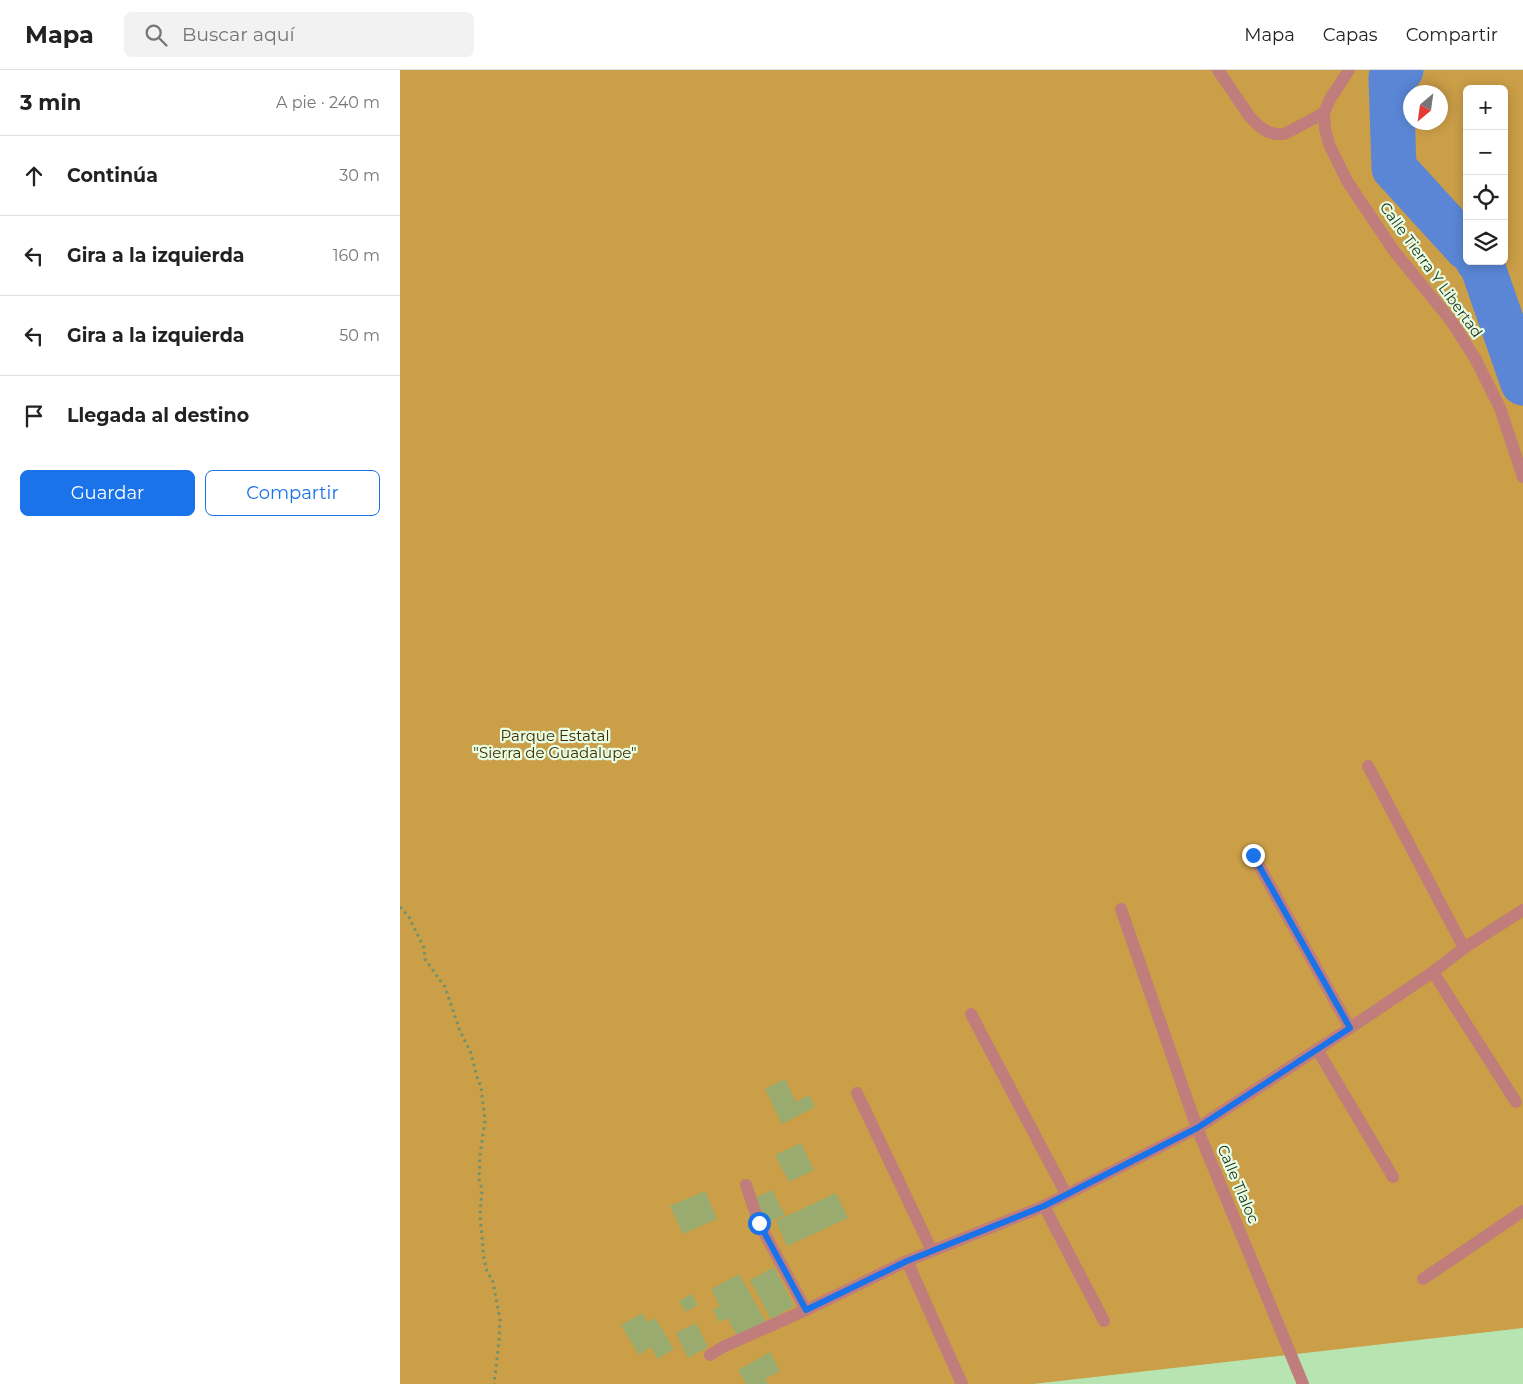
<!DOCTYPE html>
<html lang="es">
<head>
<meta charset="utf-8">
<style>
	body { margin:0; font-family:Montserrat,sans-serif; background:#f2f2f2; color:#222 }
	.controls { position:absolute; right:15px; top:15px; display:grid; overflow:hidden; border-radius:8px; box-shadow:0 2px 12px #0003 }
	.controls button { width:45px; height:45px; display:grid; place-items:center; padding:0; border:0; border-bottom:1px solid #e0e0e0; background:#fff; color:#222; font:25px sans-serif }
	.compass { position:absolute; left:1003px; top:15px; width:45px; height:45px; border-radius:50%; background:#fff; box-shadow:0 2px 12px #0003; rotate:209deg }
	.stop { position:absolute; width:15px; height:15px; margin:-11px; border:4px solid #1a73e8; border-radius:50%; background:#fff }
	.stop.end { background:#1a73e8; border-color:#fff; box-shadow:0 1px 5px #0008 }
	.list { margin:0; padding:0; list-style:none }
	h2 { display:flex; justify-content:space-between; align-items:center; height:65px; margin:0; padding:0 20px; font-size:21px }
	h2 small { font-size:16px; font-weight:400; color:#767676 }
	.list li { display:grid; grid-template-columns:32px 1fr auto; gap:15px; align-items:center; box-sizing:border-box; height:80px; padding:0 20px; border-top:1px solid #e0e0e0 }
	.list b { display:block; font-size:19px; white-space:nowrap }
	.list em { font-size:16px; font-style:normal; color:#767676 }
	.actions { display:flex; gap:10px; padding:15px 20px }
	.actions a { flex:1; padding:11px 0; border:1px solid #1a73e8; border-radius:8px; text-align:center; font-size:18px; color:#1a73e8 }
	.actions .main { background:#1a73e8; color:#fff }
	.icon { flex:none; width:28px; height:28px; fill:none; stroke:currentColor; stroke-width:2; stroke-linecap:round; stroke-linejoin:round }
	.map { position:relative; flex:none; width:1123px; height:1314px; overflow:hidden }
	header { display:flex; align-items:center; gap:30px; box-sizing:border-box; height:70px; padding:0 25px; background:#fff; border-bottom:1px solid #e0e0e0 }
	header strong { font-size:24px }
	nav { display:flex; gap:28px; margin-inline-start:auto; font-size:18px }
	.search { width:350px; height:45px; background:#f2f2f2; display:flex; align-items:center; gap:12px; box-sizing:border-box; padding:0 18px; border-radius:8px; color:#767676; font-size:19px }
	main { display:flex }
	aside { flex:1; background:#fff }
	.map>svg:first-child { display:block }
	.green { fill:#cb9e48; fill-rule:evenodd }
	.lines { fill:none; stroke-linecap:round; stroke-linejoin:round }
	.river { stroke:#5a86d5; stroke-width:45 }
	.building { fill:#9aab6f }
	.path { stroke:#71916c; stroke-width:3; stroke-dasharray:2.5 4; stroke-linecap:butt }
	.street { stroke:#c17d7b; stroke-width:12 }
	.route { stroke:#1a73e8; stroke-width:6 }
	.labels { text-anchor:middle; stroke-width:4.5; stroke-linejoin:round; paint-order:stroke }
	.street-label { font-size:15px; fill:#1d2e1a; stroke:#e8fee4 }
	.park-label { font-size:15px; fill:#412d00; stroke:#e8fee4 }
</style>
</head>
<body>
<header>
<strong>Mapa</strong>
<div class="search"><svg class="icon" aria-label="search" viewBox="0 0 24 24"><circle cx="10" cy="10" r="6"/><path d="M15 15l6 6"/></svg>Buscar aquí</div>
<nav><a>Mapa</a><a>Capas</a><a>Compartir</a></nav>
</header>
<main>
<aside>
<h2>3 min<small>A pie · 240 m</small></h2>
<ul class="list">
<li><svg class="icon" aria-label="ahead" viewBox="0 0 24 24"><path d="M12 20V5M6 11l6-6 6 6"/></svg><div><b>Continúa</b></div><em>30 m</em></li>
<li><svg class="icon" aria-label="left" viewBox="0 0 24 24"><path d="M17 20v-9H6M10 6l-5 5 5 5"/></svg><div><b>Gira a la izquierda</b></div><em>160 m</em></li>
<li><svg class="icon" aria-label="left" viewBox="0 0 24 24"><path d="M17 20v-9H6M10 6l-5 5 5 5"/></svg><div><b>Gira a la izquierda</b></div><em>50 m</em></li>
<li><svg class="icon" aria-label="arrive" viewBox="0 0 24 24"><path d="M6 21V4h12l-3 4 3 4H6"/></svg><div><b>Llegada al destino</b></div></li>
</ul>
<div class="actions"><a class="main">Guardar</a><a>Compartir</a></div>
</aside>
<div class="map">
<svg width="1123" height="1314" viewBox="0 0 1123 1314">
	<rect width="100%" height="100%" fill="#b7e4b1"/>
	<path class="green" d="M0 0H1123V1258L633 1314H0ZM1067 19H1104V191H1067ZM1011 22H1040V52H1011Z"/>
	<g class="lines">
		<g class="river">
			<path d="M1001 0 991 8 994 98 1067 178"/>
			<path d="M1078 191 1082 195 1123 313"/>
		</g>
	</g>
	<g class="building">
		<path d="M385 1009 396 1032 409 1025 415 1037 382 1054 365 1019Z"/>
		<path d="M401 1073 414 1100 389 1112 375 1085Z"/>
		<path d="M372 1120 385 1145 367 1153 355 1128Z"/>
		<path d="M305 1121 317 1149 283 1164 270 1136Z"/>
		<path d="M436 1123 448 1148 387 1176 376 1151Z"/>
		<path d="M374 1197 394 1236 371 1249 350 1210Z"/>
		<path d="M339 1204 366 1252 338 1267 327 1248 319 1252 313 1240 320 1236 311 1219Z"/>
		<path d="M291 1224 298 1235 286 1242 279 1231Z"/>
		<path d="M242 1243 247 1252 255 1248 274 1279 257 1289 251 1277 239 1285 221 1255Z"/>
		<path d="M296 1253 308 1277 288 1288 276 1263Z"/>
		<path d="M370 1282 380 1301 365 1309 368 1314H346L338 1300Z"/>
	</g>
	<g class="lines">
		<path class="path" d="M0 837 9 847 24 878 25 889 45 917 60 961 71 983 77 1007 81 1017 85 1051 80 1085 79 1109 82 1120 80 1144 84 1190 87 1201 93 1212 100 1249 99 1272 94 1314"/>
		<g class="street">
			<path d="M818 0 850 47 859 56 868 62 876 64H884L892 60 924 43 930 29 949 0"/>
			<path d="M924 43 925 59 929 74 947 111 994 181 1052 252 1076 290 1100 338 1123 407"/>
			<path d="M968 696 1064 878"/>
			<path d="M853 785 950 958"/>
			<path d="M721 839 797 1058 903 1314"/>
			<path d="M1033 902 1116 1032"/>
			<path d="M571 944 666 1124"/>
			<path d="M917 979 993 1107"/>
			<path d="M457 1023 532 1181"/>
			<path d="M346 1115 359 1153 406 1240"/>
			<path d="M644 1136 704 1251"/>
			<path d="M507 1191 562 1314"/>
			<path d="M1023 1209 1123 1141"/>
			<path d="M310 1285 323 1277 406 1240 507 1191 644 1136 797 1058 950 958 1033 902 1064 878 1123 840"/>
		</g>
	</g>
	<g class="lines">
		<path class="route" d="M359 1153 406 1240 507 1191 644 1136 797 1058 950 958 853 785"/>
	</g>
	<g class="labels">
		<g class="street-label">
			<text transform="translate(1031 200) rotate(54)" y="5">Calle Tierra Y Libertad</text>
			<text transform="translate(838 1114) rotate(67)" y="5">Calle Tlaloc</text>
		</g>
		<g class="park-label">
			<text x="155" y="671">Parque Estatal<tspan x="155" dy="17">"Sierra de Guadalupe"</tspan></text>
		</g>
	</g>
</svg>
<div class="controls">
<button>+</button>
<button>−</button>
<button><svg class="icon" aria-label="locate" viewBox="0 0 24 24"><circle cx="12" cy="12" r="6"/><path d="M12 2v4M12 18v4M2 12h4M18 12h4"/></svg></button>
<button><svg class="icon" aria-label="layers" viewBox="0 0 24 24"><path d="M12 4l9 5-9 5-9-5zM3 14l9 5 9-5"/></svg></button>
</div>
<svg class="compass" viewBox="-18 -18 36 36"><path d="M0-13l5 13h-10z" fill="#e53935"/><path d="M0 13l5-13h-10z" fill="#767676"/></svg>
<div class="stop" style="left:359px;top:1153px"></div>
<div class="stop end" style="left:853px;top:785px"></div>
</div>
</main>
</body>
</html>
